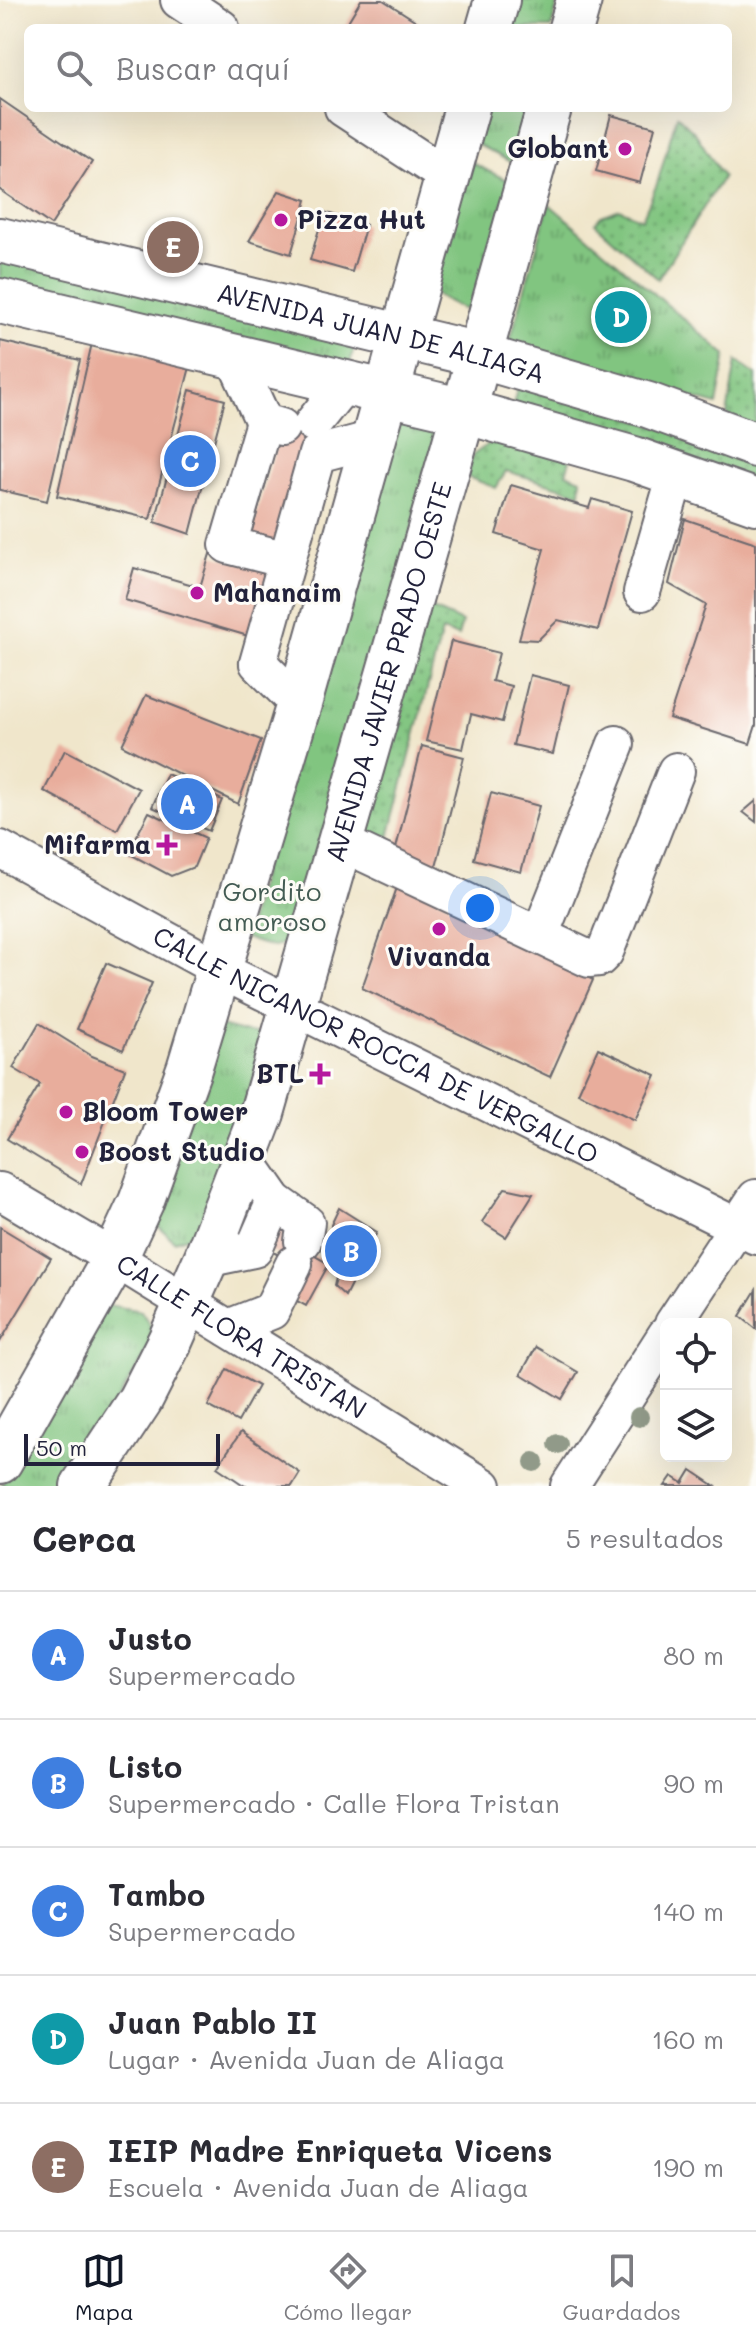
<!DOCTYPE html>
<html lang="es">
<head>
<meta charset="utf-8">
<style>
	body { margin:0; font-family:Mali,sans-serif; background:#f2f2f3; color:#2b2b33 }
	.controls { position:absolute; right:24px; bottom:24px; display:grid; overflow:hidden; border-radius:12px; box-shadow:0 8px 32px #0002 }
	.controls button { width:72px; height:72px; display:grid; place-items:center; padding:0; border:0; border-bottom:2px solid #e1e1e2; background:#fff; color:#2b2b33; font:40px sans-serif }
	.scale { position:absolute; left:24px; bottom:20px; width:196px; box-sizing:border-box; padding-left:8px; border:4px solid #22223b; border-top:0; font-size:22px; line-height:28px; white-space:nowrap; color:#22223b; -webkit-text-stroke:6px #fdfcf7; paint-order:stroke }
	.you { position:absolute; left:480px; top:908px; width:28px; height:28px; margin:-20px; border:6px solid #fff; border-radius:50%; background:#1a73e8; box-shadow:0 0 0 12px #1a73e833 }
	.badge { display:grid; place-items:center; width:52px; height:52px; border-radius:50%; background:#111827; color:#fff; font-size:26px; font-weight:700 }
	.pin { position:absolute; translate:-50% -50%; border:4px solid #fff; box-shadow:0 2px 8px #0006 }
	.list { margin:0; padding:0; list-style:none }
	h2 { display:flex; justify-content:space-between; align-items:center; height:104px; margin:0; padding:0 32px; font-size:34px }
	h2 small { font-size:26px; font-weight:400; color:#7c7c81 }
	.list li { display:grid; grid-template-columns:52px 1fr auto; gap:24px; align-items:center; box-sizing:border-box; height:128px; padding:0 32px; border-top:2px solid #e1e1e2 }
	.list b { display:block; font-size:30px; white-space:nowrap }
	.list p { margin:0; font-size:26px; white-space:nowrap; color:#7c7c81 }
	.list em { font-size:26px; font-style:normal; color:#7c7c81 }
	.icon { flex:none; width:44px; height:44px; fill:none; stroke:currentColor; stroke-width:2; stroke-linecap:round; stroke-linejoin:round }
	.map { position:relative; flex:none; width:756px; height:1486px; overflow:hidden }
	.search { position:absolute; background:#fff; box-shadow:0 8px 32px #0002; left:24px; right:24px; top:24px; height:88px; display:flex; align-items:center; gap:20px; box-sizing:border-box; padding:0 28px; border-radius:12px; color:#7c7c81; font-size:30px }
	.sheet { height:744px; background:#fff }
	nav { display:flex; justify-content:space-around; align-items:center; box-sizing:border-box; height:112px; border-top:2px solid #e1e1e2; background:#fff; font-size:22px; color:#7c7c81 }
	nav a { display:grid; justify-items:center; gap:4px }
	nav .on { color:#111827 }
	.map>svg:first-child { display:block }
	.grass { fill:url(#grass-dots); stroke:#52745e; stroke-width:2 }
	.park { fill:url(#park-tufts); stroke:#52745e; stroke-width:2 }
	.building { fill:#e8ad9c }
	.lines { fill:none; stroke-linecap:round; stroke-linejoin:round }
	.minor-casing { stroke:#6a676d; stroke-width:40 }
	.major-casing { stroke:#6a676d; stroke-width:48 }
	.minor { stroke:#fff; stroke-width:36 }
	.major { stroke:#fff; stroke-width:44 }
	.tree { fill:#919a89 }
	.poi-dot { fill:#b5179e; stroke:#fdfcf7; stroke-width:3 }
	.labels { text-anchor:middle; stroke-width:6; stroke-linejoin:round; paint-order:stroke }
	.poi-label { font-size:26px; font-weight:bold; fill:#22223b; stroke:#fdfcf7; text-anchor:start }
	.street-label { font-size:26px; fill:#22223b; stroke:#fdfcf7 }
	.park-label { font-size:26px; fill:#435b53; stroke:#fdfcf7 }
</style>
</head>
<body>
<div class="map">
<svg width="756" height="1486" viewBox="0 0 756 1486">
	<defs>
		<pattern id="grass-dots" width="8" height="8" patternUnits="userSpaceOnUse" patternTransform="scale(2)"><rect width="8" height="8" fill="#81c580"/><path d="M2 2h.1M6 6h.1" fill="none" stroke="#69a06a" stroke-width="1.8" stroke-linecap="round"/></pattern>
		<pattern id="park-tufts" width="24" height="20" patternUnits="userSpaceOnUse" patternTransform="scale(2)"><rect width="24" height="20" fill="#81c580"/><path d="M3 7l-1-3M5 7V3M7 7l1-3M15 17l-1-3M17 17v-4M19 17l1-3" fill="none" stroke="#69a06a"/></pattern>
	</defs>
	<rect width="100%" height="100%" fill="#fdfcf7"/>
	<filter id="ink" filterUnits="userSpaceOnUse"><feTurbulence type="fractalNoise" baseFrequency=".0125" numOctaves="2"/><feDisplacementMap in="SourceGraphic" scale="16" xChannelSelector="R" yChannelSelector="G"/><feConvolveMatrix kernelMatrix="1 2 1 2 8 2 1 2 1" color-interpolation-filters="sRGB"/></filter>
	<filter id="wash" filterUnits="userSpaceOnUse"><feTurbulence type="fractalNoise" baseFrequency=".006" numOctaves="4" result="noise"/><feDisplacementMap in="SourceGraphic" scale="32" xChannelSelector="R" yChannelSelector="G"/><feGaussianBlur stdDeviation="1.8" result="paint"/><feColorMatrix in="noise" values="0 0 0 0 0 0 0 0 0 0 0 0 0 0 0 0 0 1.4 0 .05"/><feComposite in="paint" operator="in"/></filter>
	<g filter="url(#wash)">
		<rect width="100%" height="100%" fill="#f0e6cb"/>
		<g class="grass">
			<path d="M677 115 696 134 723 177 658 279 595 223 601 216 620 209 642 219 657 184Z"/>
			<path d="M736 361 756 375V428L727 415Z"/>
			<path d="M519 383 756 457V488L511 411Z"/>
			<path d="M501 435 570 460 566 473 581 479 580 493 506 471 496 488 467 477 473 455Z"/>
			<path d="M428 607 462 622 458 636 442 631 387 845 362 830Z"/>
		</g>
		<g class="park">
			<path d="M515 0H559L551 28H507Z"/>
			<path d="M485 108H530L514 164 475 143Z"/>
			<path d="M470 162 509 181 474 309H462L432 293Z"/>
			<path d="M549 204 726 355 717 405 508 348Z"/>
			<path d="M0 250 356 338 349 369 0 291Z"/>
			<path d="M386 393 446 407 297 935C277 951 268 947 245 938Z"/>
			<path d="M221 1026 246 1033 268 1034 202 1232 174 1241 153 1221Z"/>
			<path d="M108 1305 141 1311 157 1336 65 1486H1Z"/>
		</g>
		<g id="blocks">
			<g class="building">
				<path d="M361 0H383L427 28H344Z"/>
				<path d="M0 99 92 162 51 225 0 190Z"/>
				<path d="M611 115 655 127 640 183 596 171Z"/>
				<path d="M279 191 307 200 291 254 249 241Z"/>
				<path d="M324 212 366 225 352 272 310 260Z"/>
				<path d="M0 341 80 360 47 501 0 490Z"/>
				<path d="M92 343 190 367 150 519 57 496Z"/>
				<path d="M190 390 225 400 190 534 155 522Z"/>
				<path d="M285 415 319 425 284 547 250 537Z"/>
				<path d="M511 485 589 508 592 499 632 511 598 630 558 620 538 640 519 639 544 549 496 534Z"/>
				<path d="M685 519 756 543V725L750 744 669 718 706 605 669 584Z"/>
				<path d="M210 554 274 572 255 638 125 600 134 568 200 587Z"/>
				<path d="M451 641 499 653 492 681 511 686 502 722 471 714 463 749 426 741Z"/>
				<path d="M530 675 569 685 553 754 513 745Z"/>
				<path d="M146 695 261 740 238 804 122 745Z"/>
				<path d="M422 746 464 757 434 875 392 864Z"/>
				<path d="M65 750 139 789 117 830 44 791Z"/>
				<path d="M167 774 222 800 209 831 152 807Z"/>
				<path d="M491 793 539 806 521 872 474 859Z"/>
				<path d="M756 801V822L743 812Z"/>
				<path d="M149 812 206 838 194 867 171 876 128 853Z"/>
				<path d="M400 879 593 980 550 1077 362 988Z"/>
				<path d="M106 963 152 983 123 1050 77 1029Z"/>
				<path d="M39 1023 92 1056 125 1069 81 1184 7 1139 40 1084 13 1068Z"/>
				<path d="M598 1048 656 1075 635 1120 578 1093Z"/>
				<path d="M505 1188 533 1194 506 1237 482 1222Z"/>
				<path d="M339 1208 377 1232 345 1296 334 1286 338 1270 331 1225Z"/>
				<path d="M274 1225 309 1245 306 1251 329 1264 306 1306 284 1294 299 1266 262 1246Z"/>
				<path d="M0 1227 51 1258 0 1342Z"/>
				<path d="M756 1290V1329L740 1316Z"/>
				<path d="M536 1347 578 1372 562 1399 521 1374Z"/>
				<path d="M227 1369 258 1386 238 1422 208 1406Z"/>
				<path d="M241 1432 300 1473 292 1486H245L217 1467Z"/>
				<path d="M691 1470 715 1486H665L672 1476 683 1483Z"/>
			</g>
		</g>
	</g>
	<g filter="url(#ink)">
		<use href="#blocks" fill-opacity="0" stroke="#6a676d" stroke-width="2"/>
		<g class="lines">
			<g class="minor-casing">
				<g id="minor">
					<path d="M179 0 221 28"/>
					<path d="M343 108 448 177"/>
					<path d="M234 357 264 422 281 427"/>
					<path d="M264 422 228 545 287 560"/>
					<path d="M313 423 345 383"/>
					<path d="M642 592 676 474"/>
					<path d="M299 704 258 663 317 454 374 439"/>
					<path d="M340 842 589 959 599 958 605 952 676 771"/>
					<path id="s1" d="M0 849 236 978 756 1236"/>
					<path d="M540 935 616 744"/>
					<path id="s2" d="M0 1191 132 1269 483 1486"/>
					<path d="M275 1201 306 1223 303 1241"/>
					<path d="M206 1259 254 1249 275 1201 245 1158"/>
					<path d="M673 1324 756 1198"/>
					<path d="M228 1328 271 1311 294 1264"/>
					<path d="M569 1486 666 1335"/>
				</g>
			</g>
			<g class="major-casing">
				<g id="major">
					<path d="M489 28 497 0"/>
					<path d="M571 28 579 0"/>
					<path id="s3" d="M0 240 462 351 648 405 756 445"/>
					<path d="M0 301 464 411 634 459 756 502"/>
					<path d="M0 1461 115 1258 141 1202 189 1069 299 704 467 108"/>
					<path id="s4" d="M83 1486 140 1400 170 1341 206 1259 262 1113 452 453 549 108"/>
				</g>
			</g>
			<use href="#minor" class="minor"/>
			<use href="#major" class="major"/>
		</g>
		<g class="tree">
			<circle cx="639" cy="1417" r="10"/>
			<circle cx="558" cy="1444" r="10"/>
			<circle cx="534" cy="1462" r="10"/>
		</g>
	</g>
	<g class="poi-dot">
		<circle cx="625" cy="149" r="8"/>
		<circle cx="281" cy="220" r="8"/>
		<circle cx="197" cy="593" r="8"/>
		<path d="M163 833h8v8h8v8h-8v8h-8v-8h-8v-8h8z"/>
		<circle cx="439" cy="929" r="8"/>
		<path d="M316 1062h8v8h8v8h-8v8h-8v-8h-8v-8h8z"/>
		<circle cx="66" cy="1112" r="8"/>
		<circle cx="82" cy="1152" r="8"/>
	</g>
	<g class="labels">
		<g class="poi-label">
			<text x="609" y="158" text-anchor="end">Globant</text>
			<text x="297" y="229">Pizza Hut</text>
			<text x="213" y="602">Mahanaim</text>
			<text x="151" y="854" text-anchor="end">Mifarma</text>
			<text x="439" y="966" text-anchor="middle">Vivanda</text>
			<text x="304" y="1083" text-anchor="end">BTL</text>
			<text x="82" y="1121">Bloom Tower</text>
			<text x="98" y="1161">Boost Studio</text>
		</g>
		<g class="street-label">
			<text dy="9" stroke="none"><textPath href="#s3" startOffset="392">AVENIDA JUAN DE ALIAGA</textPath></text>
			<text dy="9" stroke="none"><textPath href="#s4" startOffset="874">AVENIDA JAVIER PRADO OESTE</textPath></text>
			<text dy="9" stroke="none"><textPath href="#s1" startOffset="424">CALLE NICANOR ROCCA DE VERGALLO</textPath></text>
			<text dy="9" stroke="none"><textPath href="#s2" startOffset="282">CALLE FLORA TRISTAN</textPath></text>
		</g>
		<g class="park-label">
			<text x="272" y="901">Gordito<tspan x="272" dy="30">amoroso</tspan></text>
		</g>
	</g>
</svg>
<div class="controls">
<button><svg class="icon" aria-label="locate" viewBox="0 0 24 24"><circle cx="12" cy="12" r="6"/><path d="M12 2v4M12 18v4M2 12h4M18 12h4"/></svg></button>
<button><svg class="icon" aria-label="layers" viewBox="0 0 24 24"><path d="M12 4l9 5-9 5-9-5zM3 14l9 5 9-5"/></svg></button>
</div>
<div class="scale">50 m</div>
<div class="you"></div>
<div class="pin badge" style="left:187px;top:804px;background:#3f7fe0">A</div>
<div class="pin badge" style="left:351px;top:1251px;background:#3f7fe0">B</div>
<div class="pin badge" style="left:190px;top:461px;background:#3f7fe0">C</div>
<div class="pin badge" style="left:621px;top:317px;background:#0f9aa8">D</div>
<div class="pin badge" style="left:173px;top:247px;background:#8d6e63">E</div>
<div class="search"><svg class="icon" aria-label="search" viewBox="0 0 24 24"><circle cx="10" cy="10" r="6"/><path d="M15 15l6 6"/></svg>Buscar aquí</div>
</div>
<section class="sheet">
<h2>Cerca<small>5 resultados</small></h2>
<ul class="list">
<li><span class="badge" style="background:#3f7fe0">A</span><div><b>Justo</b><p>Supermercado</p></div><em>80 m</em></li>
<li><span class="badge" style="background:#3f7fe0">B</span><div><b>Listo</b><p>Supermercado · Calle Flora Tristan</p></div><em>90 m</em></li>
<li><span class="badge" style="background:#3f7fe0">C</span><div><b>Tambo</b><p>Supermercado</p></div><em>140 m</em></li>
<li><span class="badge" style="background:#0f9aa8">D</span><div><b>Juan Pablo II</b><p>Lugar · Avenida Juan de Aliaga</p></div><em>160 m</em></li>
<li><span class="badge" style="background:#8d6e63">E</span><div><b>IEIP Madre Enriqueta Vicens</b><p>Escuela · Avenida Juan de Aliaga</p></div><em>190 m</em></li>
</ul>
</section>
<nav>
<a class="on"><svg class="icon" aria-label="map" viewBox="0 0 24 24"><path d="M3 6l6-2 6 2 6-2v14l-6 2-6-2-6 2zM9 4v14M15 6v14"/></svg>Mapa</a>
<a><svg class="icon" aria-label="directions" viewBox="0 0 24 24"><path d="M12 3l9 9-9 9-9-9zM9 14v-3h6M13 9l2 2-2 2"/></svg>Cómo llegar</a>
<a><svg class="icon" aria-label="saved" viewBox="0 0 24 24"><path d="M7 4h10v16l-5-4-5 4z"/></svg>Guardados</a>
</nav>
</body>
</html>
